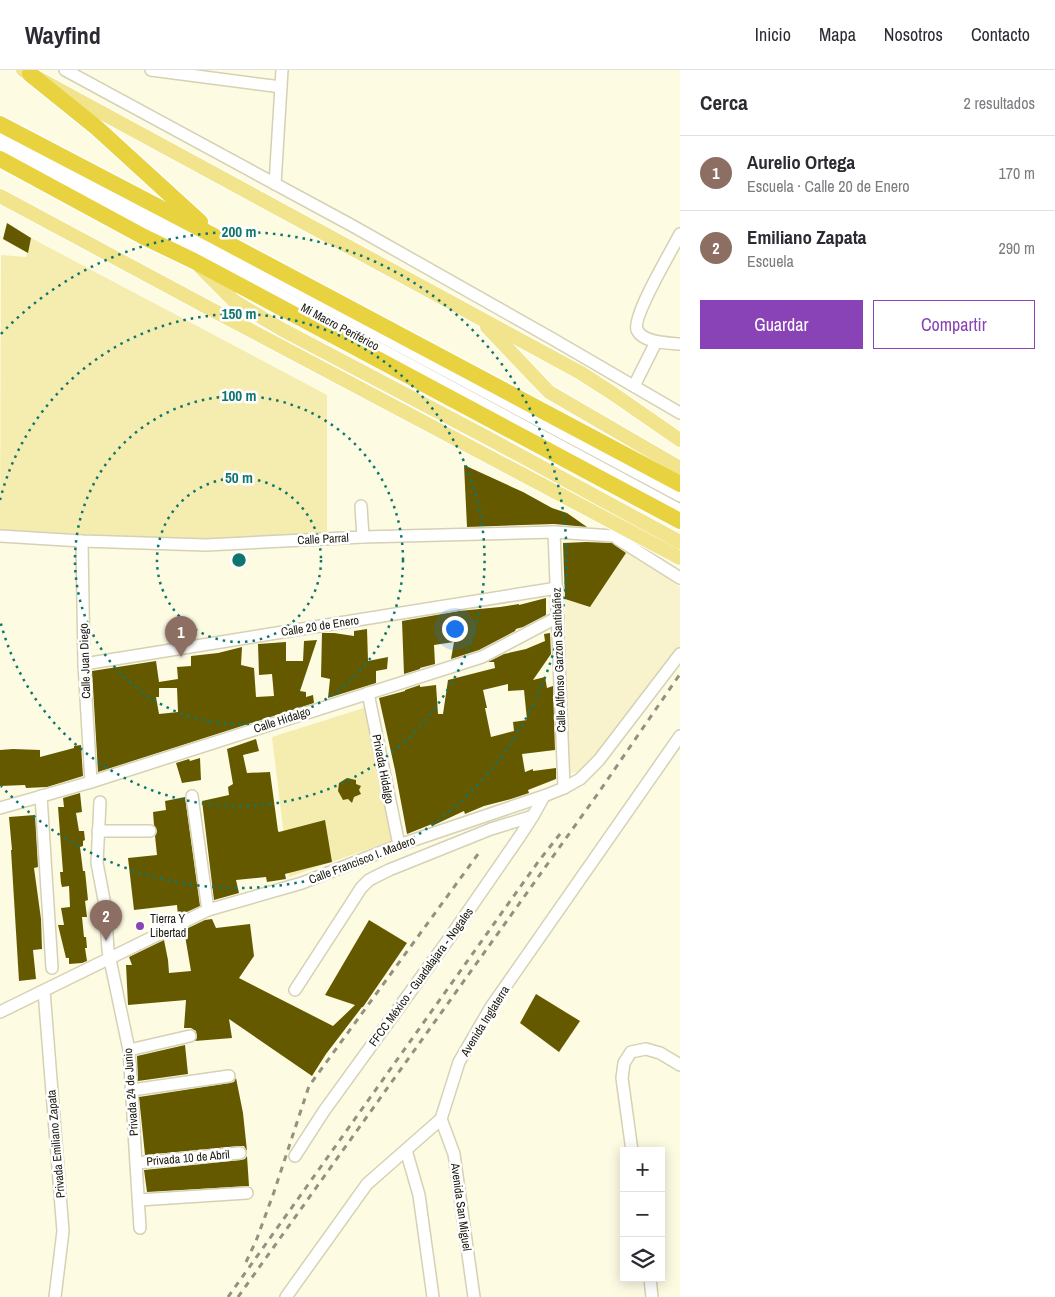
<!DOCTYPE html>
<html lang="es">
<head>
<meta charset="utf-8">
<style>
	body { margin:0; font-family:"Archivo Narrow",sans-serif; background:#f2f2f3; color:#2b2b33 }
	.controls { position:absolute; right:15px; bottom:15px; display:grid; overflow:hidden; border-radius:0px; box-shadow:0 2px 12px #0003 }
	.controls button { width:45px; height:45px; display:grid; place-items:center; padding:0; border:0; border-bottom:1px solid #e1e1e2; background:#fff; color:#2b2b33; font:25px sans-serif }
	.you { position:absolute; left:454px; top:558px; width:18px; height:18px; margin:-12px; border:4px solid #fff; border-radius:50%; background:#1a73e8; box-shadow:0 0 0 8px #1a73e833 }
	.badge { display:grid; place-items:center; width:32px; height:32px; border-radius:50%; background:#8a43b6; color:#fff; font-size:16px; font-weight:700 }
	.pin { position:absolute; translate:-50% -41px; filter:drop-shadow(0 1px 2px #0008) }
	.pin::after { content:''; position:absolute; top:26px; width:18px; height:15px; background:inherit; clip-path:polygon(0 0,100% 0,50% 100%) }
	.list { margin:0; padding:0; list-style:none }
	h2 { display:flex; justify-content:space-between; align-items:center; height:65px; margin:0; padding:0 20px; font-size:21px }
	h2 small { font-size:16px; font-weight:400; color:#7c7c81 }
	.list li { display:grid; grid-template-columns:32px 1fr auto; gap:15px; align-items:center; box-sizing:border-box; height:75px; padding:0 20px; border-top:1px solid #e1e1e2 }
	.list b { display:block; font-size:19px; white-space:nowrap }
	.list p { margin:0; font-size:16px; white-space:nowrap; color:#7c7c81 }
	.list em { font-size:16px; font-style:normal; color:#7c7c81 }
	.actions { display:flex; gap:10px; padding:15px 20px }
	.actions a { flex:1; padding:11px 0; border:1px solid #8a43b6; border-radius:0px; text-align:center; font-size:18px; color:#8a43b6 }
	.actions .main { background:#8a43b6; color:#fff }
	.icon { flex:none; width:28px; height:28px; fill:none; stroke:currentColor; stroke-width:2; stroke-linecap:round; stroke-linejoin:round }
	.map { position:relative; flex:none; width:680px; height:1227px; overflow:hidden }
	header { display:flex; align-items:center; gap:30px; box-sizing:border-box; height:70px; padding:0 25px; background:#fff; border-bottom:1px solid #e1e1e2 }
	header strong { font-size:24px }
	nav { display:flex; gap:28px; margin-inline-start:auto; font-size:18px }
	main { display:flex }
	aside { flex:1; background:#fff }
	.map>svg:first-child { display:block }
	.built { fill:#f8f2cd }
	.green { fill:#f5ecb0 }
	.building { fill:#655900; fill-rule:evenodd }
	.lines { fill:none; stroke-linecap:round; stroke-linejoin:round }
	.minor-casing { stroke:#d5d1b4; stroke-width:14 }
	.major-casing { stroke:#fff; stroke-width:16 }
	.highway-casing { stroke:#fff; stroke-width:19 }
	.minor { stroke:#fff; stroke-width:11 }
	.major { stroke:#f2e48c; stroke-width:14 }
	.highway { stroke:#e9d240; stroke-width:16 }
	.rail { stroke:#93917f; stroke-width:3; stroke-dasharray:6 6; stroke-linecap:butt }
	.ring { fill:none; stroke:#0f766e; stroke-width:2.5; stroke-dasharray:2.5 5 }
	.poi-dot { fill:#8a43b6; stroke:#fff; stroke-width:2 }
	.labels { text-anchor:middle; stroke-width:5; stroke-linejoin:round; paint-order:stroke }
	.street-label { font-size:12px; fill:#1a190e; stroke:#fff }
	.poi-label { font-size:12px; fill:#1a190e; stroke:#fff; text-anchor:start }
	.centre { fill:#0f766e; stroke:#fff; stroke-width:2.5 }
	.ring-label { font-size:15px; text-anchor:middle; font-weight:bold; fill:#0f766e; stroke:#fff; stroke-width:5; stroke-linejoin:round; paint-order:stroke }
</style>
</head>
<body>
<header>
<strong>Wayfind</strong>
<nav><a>Inicio</a><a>Mapa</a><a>Nosotros</a><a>Contacto</a></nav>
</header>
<main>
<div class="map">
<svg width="680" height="1227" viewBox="0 0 680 1227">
	<rect width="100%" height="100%" fill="#fefbe3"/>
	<path class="built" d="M628 480 680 517V577L586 699 569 704 565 529 590 537Z"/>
	<g class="green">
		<path d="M31 168 327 325V463L203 470 0 460 1 185 26 187Z"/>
		<path d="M367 637 394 770 289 807 272 667Z"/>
	</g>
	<g class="building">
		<path d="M7 153 31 168 28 183 3 169Z"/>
		<path d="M464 395 523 422 552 438 567 443 587 457 554 454 467 457Z"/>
		<path d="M586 472 612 473 626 483 590 537 565 529 563 473Z"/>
		<path d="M546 528V545L523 557 516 559 515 561 479 580 451 589 454 572 434 575 435 594 420 598V599L404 604 402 551 459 541 500 537 519 534V535Z"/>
		<path d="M367 559 368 591 388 587 387 599 376 601V613L328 628 330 609 321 607 322 563H334L354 566V561Z"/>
		<path d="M550 563 551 584 533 610 545 607 547 618 553 616 555 680 522 684 525 702 533 699V701L556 698V709L528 720 529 723 511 729 484 736 465 744 464 741 432 756V754L407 764 395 700 379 628 405 621V620L420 615V617L436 615 438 644H443L448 610 495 598 494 592H488L504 584 526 579 545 571 544 564ZM508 614V621L524 620 527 650 513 652 514 661 491 667 485 638H487L483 620Z"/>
		<path d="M317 570 300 621 306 622V627L313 625 314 633 98 702 92 601 156 591 159 612 178 609 177 597 191 596V586L218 583 242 577 241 595 254 598 256 627 274 626 272 604 259 605 258 574 286 572V591H303L304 571ZM159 618H177L178 642 159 644 156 627H159Z"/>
		<path d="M256 669 259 681 243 685 247 703 270 702 278 761 279 762 325 750 332 792 285 804 286 809 267 812 266 807 236 810 239 823 214 830 202 731 229 725 228 717 233 714 227 679Z"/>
		<path d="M81 675 83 706 47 717 26 718 25 715 0 716V680L13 679 40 680V687L74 678V676Z"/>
		<path d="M200 688 201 710 182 713 176 693 189 689 190 691Z"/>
		<path d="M347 708 356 710V714L361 716 359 720 361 724 354 727 352 733 348 729 343 730 338 721 339 713Z"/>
		<path d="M80 723 82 742 76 743 79 761H84L85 770 83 771V776L80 777 83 801H85L88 830 85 831 87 847H82L84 867H86L87 878H85L87 891 82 893 69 894V888H66L58 855H64L61 838 70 837 69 816 62 817 61 813 60 802H63L58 737H64L63 728Z"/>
		<path d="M185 727 200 836 178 846 177 835 134 840 128 788 157 785 155 766 157 761 154 755 153 742 166 740 165 731Z"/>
		<path d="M35 745 38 797 34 798 41 849 42 879 33 880 36 909 19 911 11 780H12L9 747Z"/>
		<path d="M212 849 216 858 250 854 254 886 239 908 333 956 355 935 325 925 369 850 407 873 363 937H362L326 984 312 1006 229 949 232 968 195 971 197 968 196 961 191 958H184L186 930 128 935 126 895H132L129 887 164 870 168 890 169 903 191 901 184 860 205 850Z"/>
		<path d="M536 924 580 951 559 982 520 953Z"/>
		<path d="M185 975 188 1004 138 1011 137 986Z"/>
		<path d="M236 1008 243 1043 247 1081 244 1076H239L145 1085 139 1027 230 1013 234 1012Z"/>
		<path d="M247 1086 249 1116 147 1122 144 1100 241 1090 245 1089Z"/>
	</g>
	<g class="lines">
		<g class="minor-casing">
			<g id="minor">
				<path d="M65 0 351 155 551 268 680 343"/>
				<path d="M151 0 281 17"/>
				<path d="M0 63 680 426"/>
				<path d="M0 74 680 440"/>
				<path d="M275 114 282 0"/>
				<path d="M680 164C672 180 632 246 637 260 643 273 668 273 680 274"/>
				<path d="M634 316 656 272"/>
				<path d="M361 436 363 467"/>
				<path d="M554 462 564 718"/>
				<path d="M0 466 82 471 206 475 363 467 554 462 614 466 642 469"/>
				<path d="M618 469 680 508"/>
				<path d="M82 471 84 594 91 712"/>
				<path d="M84 594 557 518"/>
				<path d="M368 623 399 775"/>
				<path d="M41 726 52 898"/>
				<path d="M192 726 208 840"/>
				<path d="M100 732 97 793 105 835 108 880 129 980 140 1158"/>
				<path d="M0 738 91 712 482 587 558 547"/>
				<path d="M98 761H150"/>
				<path d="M295 920 354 829 361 818 369 810 389 800 491 759 533 746"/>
				<path d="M44 921 63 1161 55 1227"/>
				<path d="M0 942 208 840 302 813 399 775 544 726 564 718 580 709 599 690 680 584"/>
				<path d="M129 980 190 966"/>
				<path d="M132 1020 229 1006"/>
				<path d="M441 1049 454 1084 474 1227"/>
				<path d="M406 1080 419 1125 433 1227"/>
				<path d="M632 1081 622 1008 624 993 631 982 646 979 660 983 680 995"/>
				<path d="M295 1086 324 1041 453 863 520 766 533 746 544 726"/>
				<path d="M136 1093 240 1083"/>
				<path d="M139 1130 247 1123"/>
				<path d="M650 1208 652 1227"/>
				<path d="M286 1227 367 1114 441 1049 459 992 491 937 680 666"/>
			</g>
		</g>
		<g class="major-casing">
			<g id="major">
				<path d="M23 0 581 303 612 323 680 370"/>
				<path d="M0 126 218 243 680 488"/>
				<path d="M201 198 234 231 283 260 486 367 680 472"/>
				<path d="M487 257 549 322 680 398"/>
			</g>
		</g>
		<g class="highway-casing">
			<g id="highway">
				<path d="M30 4 97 58 200 152"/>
				<path d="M0 54 216 167 680 414"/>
				<path d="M0 89 144 167 194 191 680 451"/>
			</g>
		</g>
		<use href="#minor" class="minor"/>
		<use href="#major" class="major"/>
		<use href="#highway" class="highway"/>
		<g class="rail">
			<path d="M246 1192 256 1171 274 1122 309 1016 481 780"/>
			<path d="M228 1227 538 792 560 764"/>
			<path d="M238 1227 599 722 680 604"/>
		</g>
	</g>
	<g class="ring">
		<circle cx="239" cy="490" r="82"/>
		<circle cx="239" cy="490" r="164"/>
		<path d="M0 430A246 246 0 1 1 0 550"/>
		<path d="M1 264A328 328 0 1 1 1 716"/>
	</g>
	<circle class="poi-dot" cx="140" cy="856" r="5"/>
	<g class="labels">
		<g class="street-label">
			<text transform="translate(340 257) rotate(28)" y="4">Mi Macro Periférico</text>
			<text transform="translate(323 469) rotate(-3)" y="4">Calle Parral</text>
			<text transform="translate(320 556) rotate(-9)" y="4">Calle 20 de Enero</text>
			<text transform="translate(559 590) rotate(-92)" y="4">Calle Alfonso Garzon Santibáñez</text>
			<text transform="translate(85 591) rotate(-92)" y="4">Calle Juan Diego</text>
			<text transform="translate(282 650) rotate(-18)" y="4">Calle Hidalgo</text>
			<text transform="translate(383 699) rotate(79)" y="4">Privada Hidalgo</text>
			<text transform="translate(362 790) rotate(-21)" y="4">Calle Francisco I. Madero</text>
			<text transform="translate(421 907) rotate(-54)" y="4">FFCC México - Guadalajara - Nogales</text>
			<text transform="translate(485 951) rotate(-58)" y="4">Avenida Inglaterra</text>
			<text transform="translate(131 1022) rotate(-94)" y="4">Privada 24 de Junio</text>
			<text transform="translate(56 1074) rotate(-95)" y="4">Privada Emiliano Zapata</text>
			<text transform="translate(188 1088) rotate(-5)" y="4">Privada 10 de Abril</text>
			<text transform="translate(461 1137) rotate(82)" y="4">Avenida San Miguel</text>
		</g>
		<g class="poi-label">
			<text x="150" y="853">Tierra Y<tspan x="150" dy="14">Libertad</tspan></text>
		</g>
	</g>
	<circle cx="239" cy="490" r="8" class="centre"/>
	<g class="ring-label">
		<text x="239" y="167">200 m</text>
		<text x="239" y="249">150 m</text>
		<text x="239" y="331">100 m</text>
		<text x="239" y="413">50 m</text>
	</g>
</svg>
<div class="controls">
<button>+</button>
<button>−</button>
<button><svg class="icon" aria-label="layers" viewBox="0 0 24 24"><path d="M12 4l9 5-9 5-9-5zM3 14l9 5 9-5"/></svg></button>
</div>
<div class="you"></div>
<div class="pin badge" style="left:181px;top:587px;background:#8d6e63">1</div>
<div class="pin badge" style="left:106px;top:871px;background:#8d6e63">2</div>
</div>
<aside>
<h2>Cerca<small>2 resultados</small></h2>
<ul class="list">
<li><span class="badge" style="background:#8d6e63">1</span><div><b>Aurelio Ortega</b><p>Escuela · Calle 20 de Enero</p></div><em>170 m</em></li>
<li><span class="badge" style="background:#8d6e63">2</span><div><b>Emiliano Zapata</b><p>Escuela</p></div><em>290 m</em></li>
</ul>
<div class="actions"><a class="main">Guardar</a><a>Compartir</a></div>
</aside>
</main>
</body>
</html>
